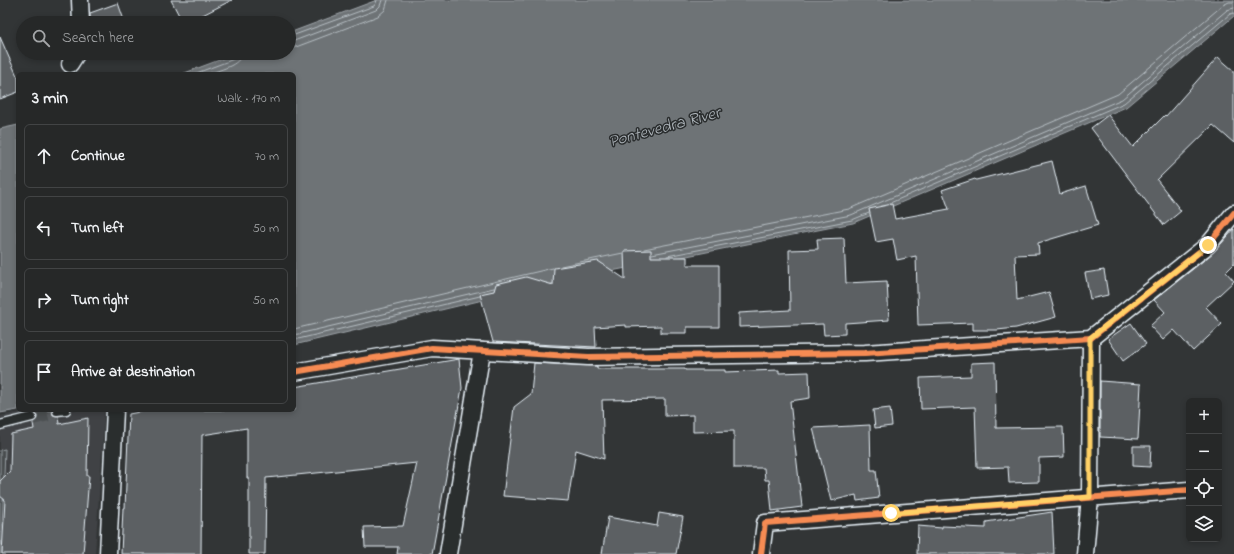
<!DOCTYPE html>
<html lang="en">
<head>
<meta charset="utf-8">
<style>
	body { margin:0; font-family:"Indie Flower",sans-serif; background:#2e3030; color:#f1f3f6 }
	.controls { position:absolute; right:12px; bottom:12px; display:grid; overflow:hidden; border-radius:6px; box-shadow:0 2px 6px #0003 }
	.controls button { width:36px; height:36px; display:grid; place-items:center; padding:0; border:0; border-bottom:1px solid #424445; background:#262828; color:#f1f3f6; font:20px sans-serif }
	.stop { position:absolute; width:12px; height:12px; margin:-9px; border:3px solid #ffd166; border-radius:50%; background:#fff }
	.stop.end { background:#ffd166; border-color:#fff; box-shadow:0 1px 4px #0008 }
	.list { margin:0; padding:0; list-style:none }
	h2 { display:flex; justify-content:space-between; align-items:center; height:52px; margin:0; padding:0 16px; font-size:17px }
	h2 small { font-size:13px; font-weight:400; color:#a4a6a8 }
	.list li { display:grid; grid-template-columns:26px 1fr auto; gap:12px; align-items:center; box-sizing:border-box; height:64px; margin:0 8px 8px; padding:0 8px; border:1px solid #424445; border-radius:6px }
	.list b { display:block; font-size:15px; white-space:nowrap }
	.list em { font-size:13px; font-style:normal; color:#a4a6a8 }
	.icon { flex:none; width:22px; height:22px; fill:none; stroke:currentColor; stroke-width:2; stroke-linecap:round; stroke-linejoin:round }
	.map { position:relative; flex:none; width:1234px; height:554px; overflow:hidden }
	.search { position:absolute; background:#262828; box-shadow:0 2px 6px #0003; left:16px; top:16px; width:280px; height:44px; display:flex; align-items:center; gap:10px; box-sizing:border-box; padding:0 14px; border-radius:22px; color:#a4a6a8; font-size:15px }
	.panel { position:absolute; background:#262828; box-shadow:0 2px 6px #0003; left:16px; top:72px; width:280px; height:340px; border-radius:6px }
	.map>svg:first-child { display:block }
	.built { fill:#3f4244 }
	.green { fill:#494d4f; stroke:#989fa4 }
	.water { fill:#6e7376; stroke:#9fa5aa }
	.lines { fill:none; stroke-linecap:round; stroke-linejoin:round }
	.shore { stroke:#b7bfc4; stroke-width:1 }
	.building { fill:#5c6063; stroke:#e8f1f8 }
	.street-tunnel { stroke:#4d5153; stroke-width:16; stroke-dasharray:16 8; stroke-linecap:butt }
	.lane-casing { stroke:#e8f1f8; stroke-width:11 }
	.street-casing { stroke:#e8f1f8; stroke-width:19 }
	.lane { stroke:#2a2d2e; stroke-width:8 }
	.street { stroke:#2a2d2e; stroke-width:16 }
	.cycleway-casing { stroke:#2a2d2e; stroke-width:8 }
	.cycleway { stroke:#f68b52; stroke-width:6 }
	.route { stroke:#ffd166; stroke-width:5 }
	.labels { text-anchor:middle; stroke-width:3; stroke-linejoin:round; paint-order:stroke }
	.water-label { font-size:17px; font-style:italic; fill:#b1b8be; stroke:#2a2d2e }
</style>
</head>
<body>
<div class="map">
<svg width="1234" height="554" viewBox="0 0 1234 554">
	<rect width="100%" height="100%" fill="#323536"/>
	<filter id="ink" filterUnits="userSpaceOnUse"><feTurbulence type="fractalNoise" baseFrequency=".025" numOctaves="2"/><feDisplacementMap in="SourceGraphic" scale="8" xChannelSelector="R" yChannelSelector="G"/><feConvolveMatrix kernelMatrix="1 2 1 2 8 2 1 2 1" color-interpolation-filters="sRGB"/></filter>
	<g filter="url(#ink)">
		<path class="built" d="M31 410H105L95 554H0V416Z"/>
		<path class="green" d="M5 449 1 554H0V450Z"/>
		<g class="water">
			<path d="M377 0H1234V16L1126 107 853 223 571 279 294 345V74H182L238 53H289V33Z"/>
			<path d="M18 125V410L0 413V129Z"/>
		</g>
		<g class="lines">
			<g class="shore">
				<path d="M289 37 374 6 376 3 377 0"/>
				<path d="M289 42 294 41 376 10 380 6 382 0"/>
				<path d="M289 48 296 47 378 16 385 10 388 0"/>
				<path d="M194 74 234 59 237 56V53"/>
				<path d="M208 74C218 70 241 66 242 53"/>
				<path d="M890 203 1124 103 1230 14 1234 13"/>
				<path d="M644 249 849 209 1118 94 1223 5 1229 2H1234"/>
				<path d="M652 254 851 215 1122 99 1227 10 1234 8"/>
				<path d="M667 256 852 220 869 213"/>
				<path d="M561 266 623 253"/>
				<path d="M294 329 553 268"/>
				<path d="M294 335 494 288"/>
				<path d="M294 340 480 296"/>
			</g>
		</g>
		<g class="building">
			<path d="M171 0H232L187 23H183Z"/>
			<path d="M118 3 125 23H90V13Z"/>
			<path d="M0 37 18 78V92L0 99Z"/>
			<path d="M1218 57 1234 71V143L1213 125 1157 180 1181 211 1164 225 1091 128 1108 115 1133 147 1165 115 1166 116Z"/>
			<path d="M1052 161 1060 194 1086 186 1098 225 1038 243 1039 254 1015 255 1017 300 1049 292 1056 317 1016 328 997 330H973V323L918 325 916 256 897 260 893 239 876 242 869 209 892 204 895 219 949 209 942 190 975 179 976 180Z"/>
			<path d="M1234 229V264L1226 272 1234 281 1206 307 1222 324 1193 351 1174 330 1163 340 1150 326 1165 312 1154 300 1214 252Z"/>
			<path d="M844 238 846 283 887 281 889 320 845 323V334L824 335 823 324 739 327V313L790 310 789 250 818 249 817 239Z"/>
			<path d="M651 250V257H687V265H719V327H687V333H661V326L626 327V325L595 327 596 347 493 342 480 294 494 291 496 284 526 277 553 285 554 268 598 261 625 279 624 251Z"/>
			<path d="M1104 270 1108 295 1090 299 1085 273Z"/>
			<path d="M1131 323 1146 344 1123 361 1108 339Z"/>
			<path d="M459 359 462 388 432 554H397L398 547H365L364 527 403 526 417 463 266 478 265 554H249V478H247V428L202 435 201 554H121L123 508H125L129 414 150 410H294V387Z"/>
			<path d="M995 362 996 428 1063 427 1064 457 1039 458V482L1009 483 1008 467 977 468 975 407 921 409 920 378 971 376V363Z"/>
			<path d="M534 363 597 366V369H685V370H725V372L779 370V373L809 372 810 398 790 401 802 507 772 511 769 480H765L764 468H734V431L693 432V415L665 416V399L602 400 604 459 576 450 568 501 503 496 514 407 531 394Z"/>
			<path d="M1100 381 1141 384 1138 439 1100 437Z"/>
			<path d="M890 408 892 426 875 428 873 410Z"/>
			<path d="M30 410H52L53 415 58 416 59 424 88 418 87 476H89L83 554H2L5 500 0 496V481L10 471 11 434 34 429 33 423 36 421 37 416 36 413 31 412Z"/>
			<path d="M870 425 871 470H876L879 498 857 501 856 495 831 501 813 428Z"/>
			<path d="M1133 446H1151L1150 467 1133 466Z"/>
			<path d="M1052 512 1054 554H917L918 526 942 528V526L986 528V522Z"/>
			<path d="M659 513 683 517 676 554H602L608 517 657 526Z"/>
		</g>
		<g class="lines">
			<path class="street-tunnel" d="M32 417 57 411"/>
			<g class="lane-casing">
				<g id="lane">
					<path d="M57 411 66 410"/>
					<path d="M0 425 32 417"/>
				</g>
			</g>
			<g class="street-casing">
				<g id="street">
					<path d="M80 0 81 23"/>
					<path d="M70 64 77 53"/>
					<path d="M294 372 432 348 588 357 865 353 1091 338 1208 245 1234 213"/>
					<path d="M108 554 115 410"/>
					<path d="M448 554 482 351"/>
					<path d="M761 554 765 523 1189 490"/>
					<path d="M1085 554 1090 497 1091 338"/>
				</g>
			</g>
			<use href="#lane" class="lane"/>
			<use href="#street" class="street"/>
			<g class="cycleway-casing">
				<g id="cycleway">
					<path d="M294 372 432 348 588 357 865 353 1091 338 1208 245 1234 213"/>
					<path d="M761 554 765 523 1189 490"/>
				</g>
			</g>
			<use href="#cycleway" class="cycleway"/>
		</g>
	</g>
	<g class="lines" filter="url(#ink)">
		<path class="route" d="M891 513 1090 497V338L1208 245"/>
	</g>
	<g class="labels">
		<g class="water-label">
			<text transform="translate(664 126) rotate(-15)" y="6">Pontevedra River</text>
		</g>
	</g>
</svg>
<div class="controls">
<button>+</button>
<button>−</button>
<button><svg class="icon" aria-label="locate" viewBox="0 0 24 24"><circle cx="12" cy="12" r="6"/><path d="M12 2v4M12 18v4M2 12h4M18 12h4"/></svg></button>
<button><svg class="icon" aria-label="layers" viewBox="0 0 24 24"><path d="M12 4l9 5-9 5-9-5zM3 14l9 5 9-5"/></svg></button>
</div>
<div class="stop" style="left:891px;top:513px"></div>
<div class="stop end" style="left:1208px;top:245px"></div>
<div class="search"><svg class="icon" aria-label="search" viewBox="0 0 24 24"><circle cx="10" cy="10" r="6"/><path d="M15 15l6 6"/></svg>Search here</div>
<section class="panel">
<h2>3 min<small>Walk · 170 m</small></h2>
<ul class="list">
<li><svg class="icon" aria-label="ahead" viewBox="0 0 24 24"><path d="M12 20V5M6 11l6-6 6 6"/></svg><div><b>Continue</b></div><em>70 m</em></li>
<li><svg class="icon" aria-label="left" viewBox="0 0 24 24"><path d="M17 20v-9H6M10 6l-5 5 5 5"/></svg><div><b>Turn left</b></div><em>50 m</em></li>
<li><svg class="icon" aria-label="right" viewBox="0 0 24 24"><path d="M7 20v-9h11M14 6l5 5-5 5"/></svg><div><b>Turn right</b></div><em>50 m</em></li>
<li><svg class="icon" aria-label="arrive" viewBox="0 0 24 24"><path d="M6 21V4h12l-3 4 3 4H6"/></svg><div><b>Arrive at destination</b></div></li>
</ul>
</section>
</div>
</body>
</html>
